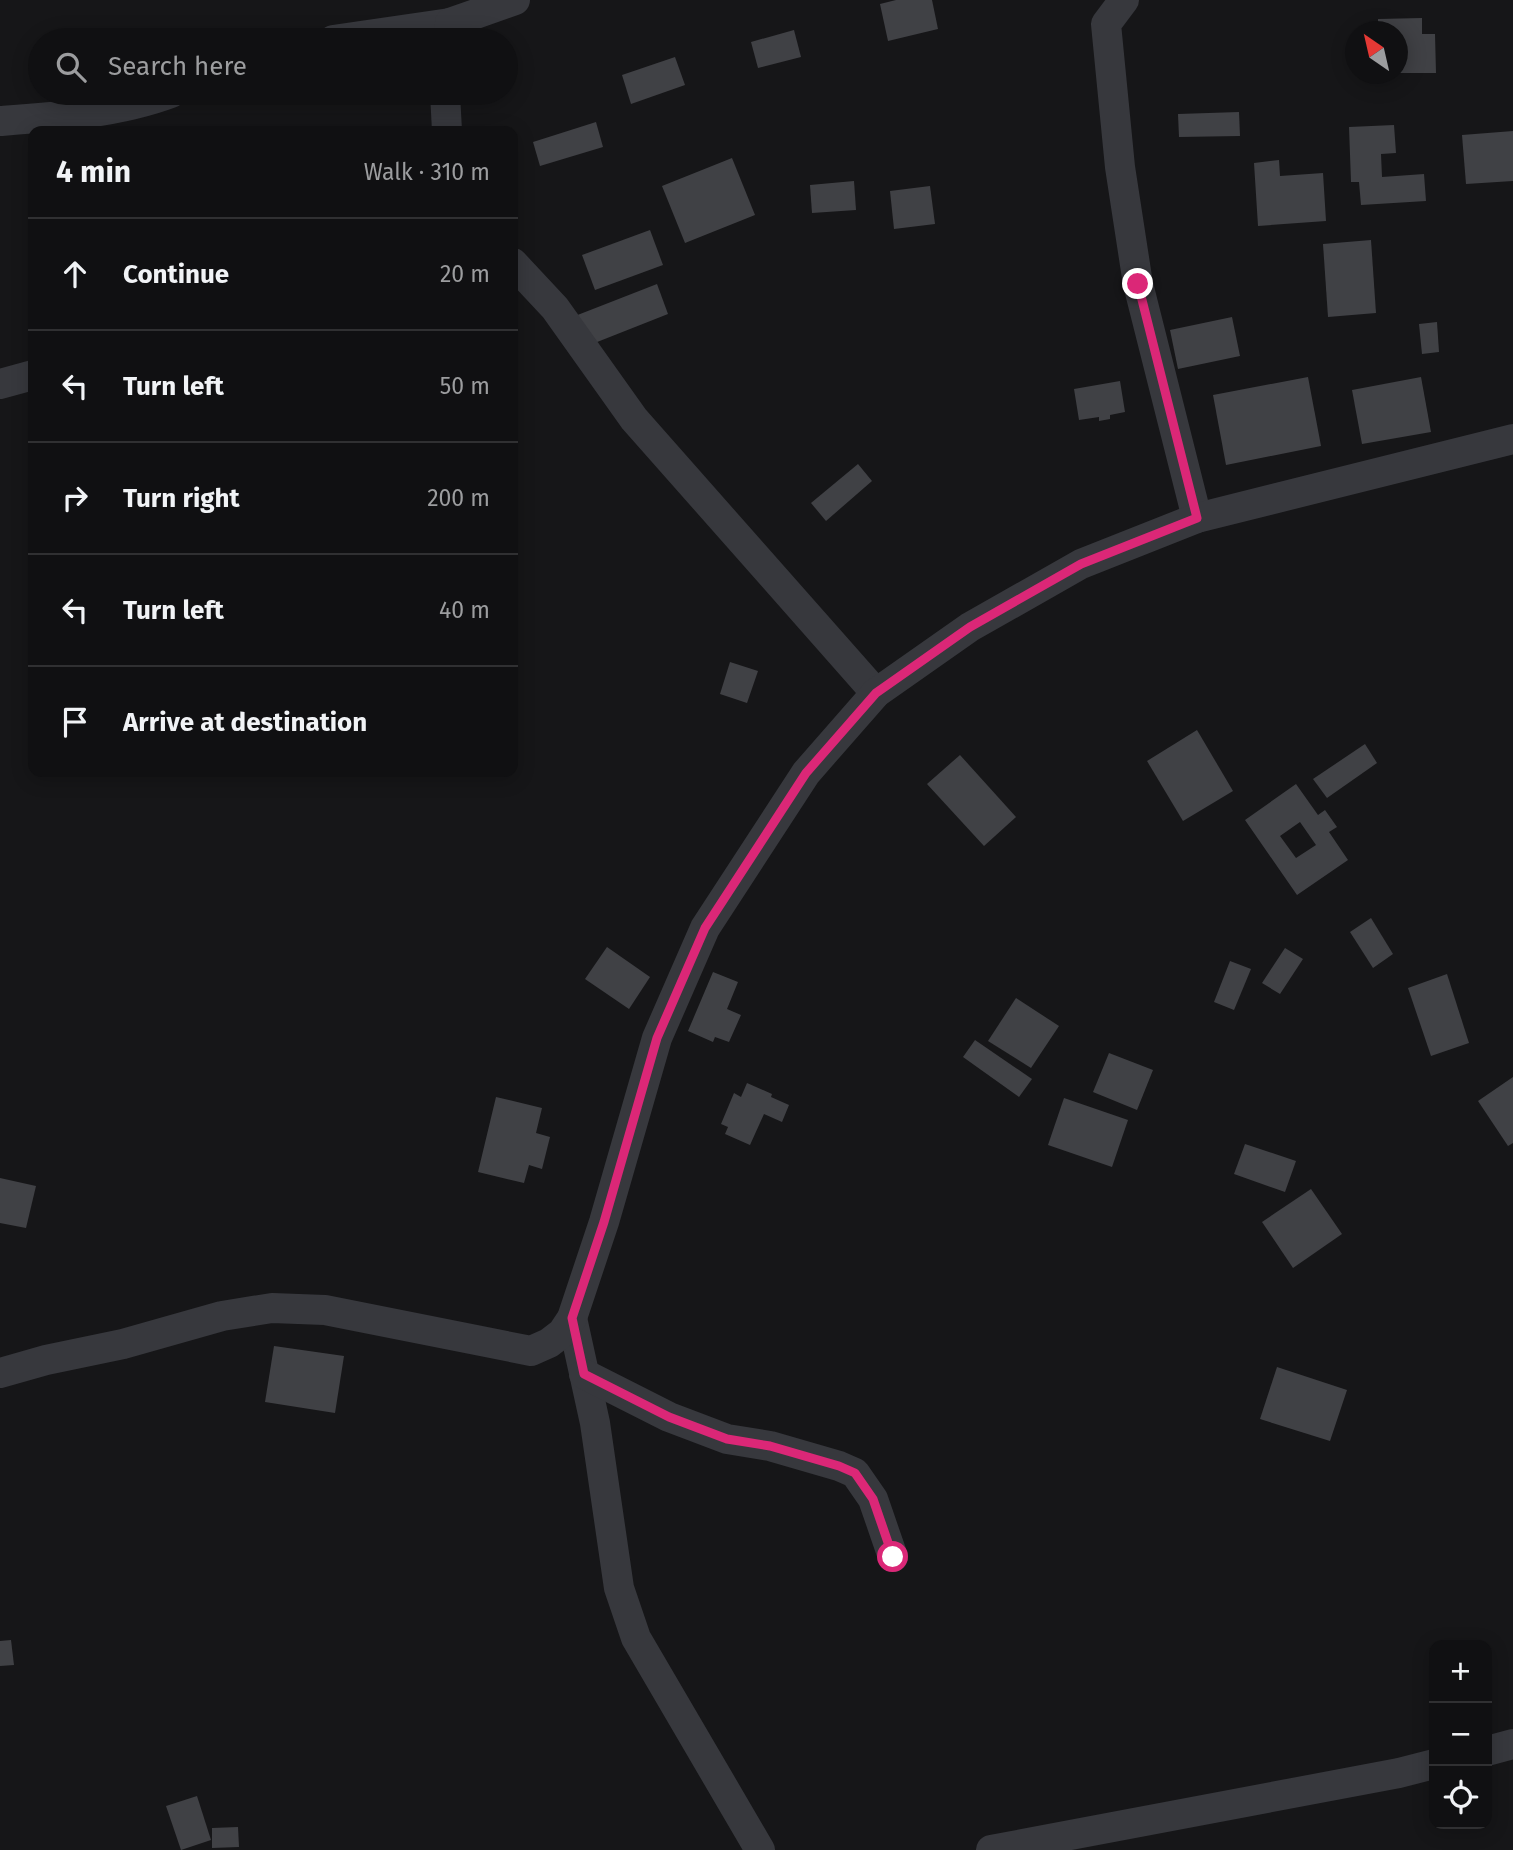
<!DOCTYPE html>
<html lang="en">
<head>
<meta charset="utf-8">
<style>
	body { margin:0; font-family:"Fira Sans",sans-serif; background:#19191b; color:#f1f3f6 }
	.controls { position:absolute; right:21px; bottom:21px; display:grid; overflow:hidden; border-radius:14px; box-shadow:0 4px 18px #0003 }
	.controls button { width:63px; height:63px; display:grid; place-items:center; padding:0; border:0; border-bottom:2px solid #303032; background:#101012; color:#f1f3f6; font:35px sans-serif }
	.compass { position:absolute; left:1345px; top:21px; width:63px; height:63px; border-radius:50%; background:#101012; box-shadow:0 4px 18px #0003; rotate:326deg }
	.stop { position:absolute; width:21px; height:21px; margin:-16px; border:5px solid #db2777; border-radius:50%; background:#fff }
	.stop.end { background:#db2777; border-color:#fff; box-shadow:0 2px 7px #0008 }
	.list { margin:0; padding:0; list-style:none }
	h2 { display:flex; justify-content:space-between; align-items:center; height:91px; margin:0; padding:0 28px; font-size:30px }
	h2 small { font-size:23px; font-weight:400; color:#9c9d9f }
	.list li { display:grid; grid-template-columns:46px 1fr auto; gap:21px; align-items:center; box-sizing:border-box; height:112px; padding:0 28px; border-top:2px solid #303032 }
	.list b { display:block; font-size:26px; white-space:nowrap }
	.list em { font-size:23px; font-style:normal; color:#9c9d9f }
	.icon { flex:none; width:38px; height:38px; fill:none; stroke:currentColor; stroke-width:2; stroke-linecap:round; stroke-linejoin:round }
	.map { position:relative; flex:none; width:1513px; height:1850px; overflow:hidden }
	.search { position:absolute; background:#101012; box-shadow:0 4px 18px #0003; left:28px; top:28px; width:490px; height:77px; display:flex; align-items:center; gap:18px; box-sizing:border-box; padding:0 24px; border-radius:38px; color:#9c9d9f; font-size:26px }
	.panel { position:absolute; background:#101012; box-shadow:0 4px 18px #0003; left:28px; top:126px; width:490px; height:651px; border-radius:14px }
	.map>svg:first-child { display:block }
	.building { fill:#404145; fill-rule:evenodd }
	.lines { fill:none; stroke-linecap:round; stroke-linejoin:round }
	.minor { stroke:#37383d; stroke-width:30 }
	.route { stroke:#db2777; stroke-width:9 }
</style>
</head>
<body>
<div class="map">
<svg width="1513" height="1850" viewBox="0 0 1513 1850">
	<rect width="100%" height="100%" fill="#161618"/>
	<g class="building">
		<path d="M896 0H932L938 29 888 41 880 4Z"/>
		<path d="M1422 18V34H1435L1436 73H1398V32H1378V19Z"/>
		<path d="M794 30 801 57 758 68 751 42Z"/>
		<path d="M675 57 685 85 631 104 622 75Z"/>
		<path d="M1239 112 1240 136 1179 137 1178 114Z"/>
		<path d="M596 122 603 147 540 166 533 142Z"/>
		<path d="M1394 125 1396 153 1381 154 1382 177 1424 174 1426 201 1361 205 1359 182H1351L1349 127Z"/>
		<path d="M1513 131V181L1466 184 1462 135Z"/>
		<path d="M732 158 755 215 685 243 662 186Z"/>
		<path d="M1279 160 1280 176 1323 173 1326 221 1258 226 1254 163Z"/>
		<path d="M854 181 856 210 812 213 810 185Z"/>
		<path d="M930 186 935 224 894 229 890 191Z"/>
		<path d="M650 230 663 265 595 290 582 255Z"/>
		<path d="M1371 240 1376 313 1328 317 1323 244Z"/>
		<path d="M657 284 668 314 587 346 575 316Z"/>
		<path d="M1232 317 1240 356 1178 369 1170 330Z"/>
		<path d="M1437 322 1439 352 1422 354 1419 324Z"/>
		<path d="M1308 377 1321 446 1226 465 1213 395Z"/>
		<path d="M1421 377 1431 432 1362 444 1352 390Z"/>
		<path d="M1120 381 1125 412 1110 415V419L1099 421V417L1079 420 1074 389Z"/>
		<path d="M858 464 872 481 826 521 811 503Z"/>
		<path d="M730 662 758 671 747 703 720 694Z"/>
		<path d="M1197 730 1233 791 1183 821 1147 761Z"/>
		<path d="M1365 744 1377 763 1327 798 1313 779Z"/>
		<path d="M960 755 1016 817 984 846 927 784Z"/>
		<path d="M1296 784 1318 815 1325 810 1337 827 1329 832 1348 860 1297 895 1245 820ZM1300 822 1316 845 1296 858 1280 836Z"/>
		<path d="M1371 918 1393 954 1373 968 1350 932Z"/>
		<path d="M607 947 650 977 629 1009 585 979Z"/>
		<path d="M1285 948 1303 959 1280 994 1262 983Z"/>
		<path d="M1230 961 1251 969 1234 1010 1214 1002Z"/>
		<path d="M713 972 738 982 727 1009 741 1015 729 1042 715 1037 713 1042 688 1031Z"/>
		<path d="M1447 974 1469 1043 1431 1056 1408 988Z"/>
		<path d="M1016 998 1059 1026 1031 1068 988 1041Z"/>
		<path d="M975 1040 1032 1079 1019 1097 963 1057Z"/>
		<path d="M1109 1053 1153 1070 1137 1110 1093 1092Z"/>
		<path d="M1513 1077V1143L1508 1146 1478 1101Z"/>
		<path d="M747 1083 772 1094 771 1097 789 1105 782 1122 764 1114 750 1145 725 1134 728 1127 721 1124 734 1093 741 1097Z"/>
		<path d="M496 1097 542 1108 536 1133 550 1137 542 1169 529 1165 524 1183 478 1172Z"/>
		<path d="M1064 1098 1128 1120 1112 1167 1048 1145Z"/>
		<path d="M1245 1144 1296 1161 1285 1192 1234 1174Z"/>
		<path d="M0 1178 36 1186 26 1228 0 1223Z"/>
		<path d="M1311 1189 1342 1234 1293 1268 1262 1222Z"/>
		<path d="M274 1346 344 1356 335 1413 265 1402Z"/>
		<path d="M1277 1367 1347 1390 1330 1441 1260 1419Z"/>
		<path d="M11 1640 14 1665 0 1666V1641Z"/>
		<path d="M197 1796 211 1840 181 1850 166 1806Z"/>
		<path d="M238 1827 239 1847 212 1848V1828Z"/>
	</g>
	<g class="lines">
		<g class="minor">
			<path d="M1124 0 1106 24 1120 167 1138 284 1197 518"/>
			<path d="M333 40 450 23"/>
			<path d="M448 40 450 23 515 0"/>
			<path d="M445 93 447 131"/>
			<path d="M0 121C56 117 118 113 171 93"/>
			<path d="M513 263 555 308 634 419 876 693"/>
			<path d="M0 384 33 375"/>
			<path d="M572 1318 595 1423 619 1588 636 1638 760 1850"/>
			<path d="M0 1373 46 1360 123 1344 222 1316 272 1308 325 1310 531 1351 549 1343 562 1333 572 1318 604 1222 657 1038 705 928 806 773 876 693 970 627 1081 564 1197 518 1513 439"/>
			<path d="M584 1374 669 1417 727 1439 770 1446 839 1466 855 1473 873 1499 893 1557"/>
			<path d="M1487 1751 1513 1744"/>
			<path d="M991 1850 1399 1773 1434 1764"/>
		</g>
	</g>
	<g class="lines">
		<path class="route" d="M893 1557 873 1499 855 1473 839 1466 770 1446 727 1439 669 1417 584 1374 572 1318 604 1222 657 1038 705 928 806 773 876 693 970 627 1081 564 1197 518 1138 284"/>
	</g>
</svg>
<div class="controls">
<button>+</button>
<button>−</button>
<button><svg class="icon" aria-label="locate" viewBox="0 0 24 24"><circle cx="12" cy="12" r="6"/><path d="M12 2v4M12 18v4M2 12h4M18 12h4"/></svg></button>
</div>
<svg class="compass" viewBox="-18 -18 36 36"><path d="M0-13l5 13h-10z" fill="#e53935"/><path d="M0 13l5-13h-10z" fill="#9c9d9f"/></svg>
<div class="stop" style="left:893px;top:1557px"></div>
<div class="stop end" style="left:1138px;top:284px"></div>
<div class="search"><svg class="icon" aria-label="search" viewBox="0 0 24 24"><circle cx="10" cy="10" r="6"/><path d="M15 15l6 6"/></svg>Search here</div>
<section class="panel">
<h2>4 min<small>Walk · 310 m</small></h2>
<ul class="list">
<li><svg class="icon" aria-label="ahead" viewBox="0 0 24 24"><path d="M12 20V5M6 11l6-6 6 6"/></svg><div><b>Continue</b></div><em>20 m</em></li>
<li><svg class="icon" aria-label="left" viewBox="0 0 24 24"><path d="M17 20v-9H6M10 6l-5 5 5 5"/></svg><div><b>Turn left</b></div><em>50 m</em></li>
<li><svg class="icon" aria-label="right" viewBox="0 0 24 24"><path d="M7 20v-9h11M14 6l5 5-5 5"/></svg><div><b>Turn right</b></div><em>200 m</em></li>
<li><svg class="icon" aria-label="left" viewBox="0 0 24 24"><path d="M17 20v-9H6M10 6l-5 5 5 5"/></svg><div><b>Turn left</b></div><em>40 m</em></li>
<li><svg class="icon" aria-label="arrive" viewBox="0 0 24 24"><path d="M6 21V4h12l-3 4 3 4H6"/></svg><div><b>Arrive at destination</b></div></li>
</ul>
</section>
</div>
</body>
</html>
